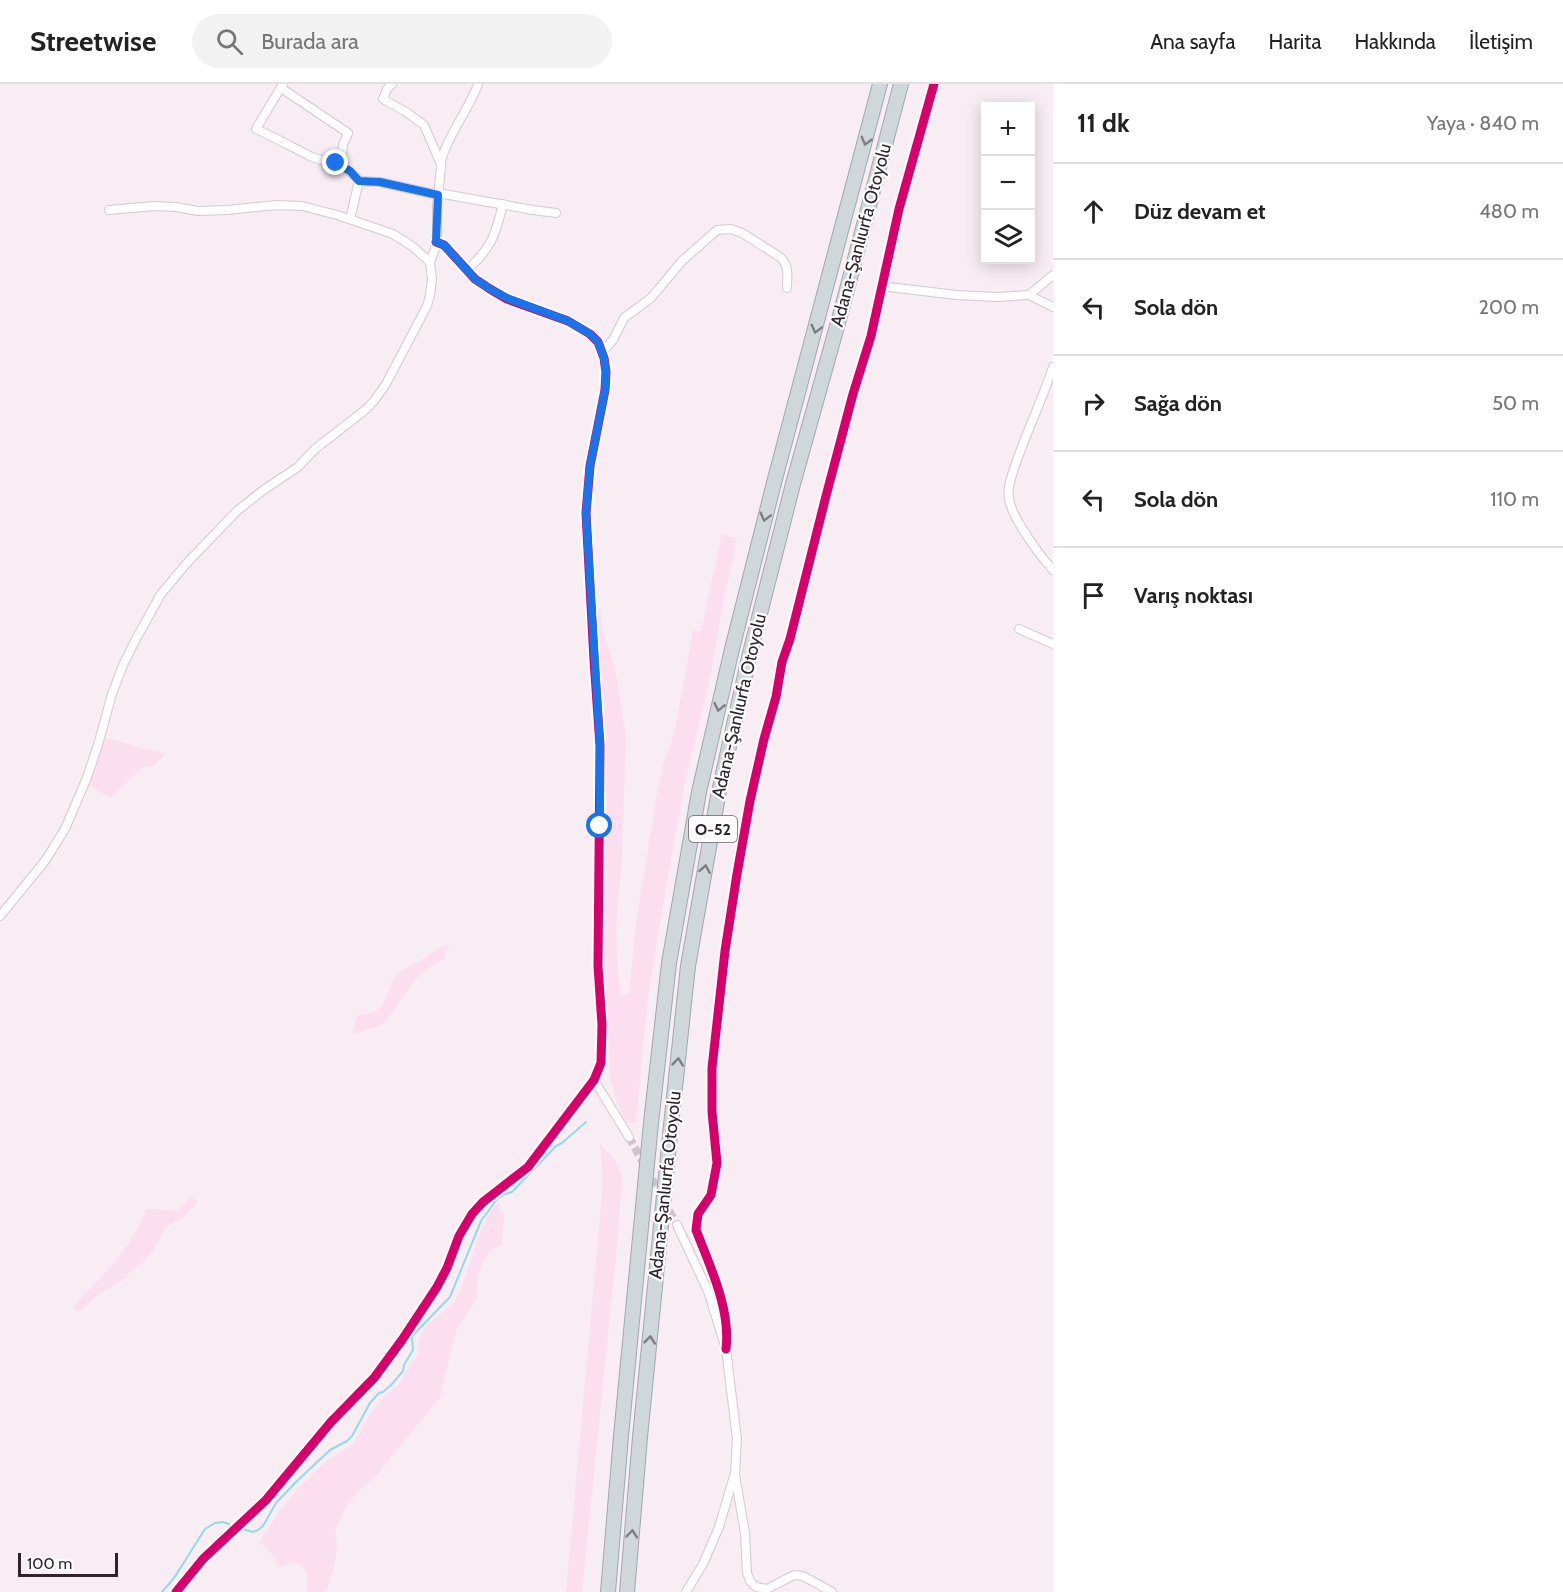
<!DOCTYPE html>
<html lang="tr">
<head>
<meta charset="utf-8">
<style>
	body { margin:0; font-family:Cabin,sans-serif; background:#f2f2f2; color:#222 }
	.controls { position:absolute; right:18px; top:18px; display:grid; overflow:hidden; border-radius:0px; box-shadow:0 3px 15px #0003 }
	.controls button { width:54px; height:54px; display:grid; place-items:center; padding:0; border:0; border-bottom:2px solid #e0e0e0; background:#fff; color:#222; font:30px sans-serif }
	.scale { position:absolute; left:18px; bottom:15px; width:100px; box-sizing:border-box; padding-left:6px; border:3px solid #2f232a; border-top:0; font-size:16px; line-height:21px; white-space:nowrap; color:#2f232a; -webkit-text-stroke:4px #fcfcfc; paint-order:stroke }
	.stop { position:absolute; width:18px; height:18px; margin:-14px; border:4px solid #1a73e8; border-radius:50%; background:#fff }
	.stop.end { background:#1a73e8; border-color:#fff; box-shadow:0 2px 6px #0008 }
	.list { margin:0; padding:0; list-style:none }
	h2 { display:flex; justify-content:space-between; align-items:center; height:78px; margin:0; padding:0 24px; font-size:26px }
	h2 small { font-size:20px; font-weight:400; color:#767676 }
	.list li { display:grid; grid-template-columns:39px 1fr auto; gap:18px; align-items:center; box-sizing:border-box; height:96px; padding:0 24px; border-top:2px solid #e0e0e0 }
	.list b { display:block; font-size:22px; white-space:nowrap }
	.list em { font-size:20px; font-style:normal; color:#767676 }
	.icon { flex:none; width:33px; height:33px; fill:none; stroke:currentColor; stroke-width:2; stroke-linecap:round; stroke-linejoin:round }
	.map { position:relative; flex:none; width:1053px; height:1508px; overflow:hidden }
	header { display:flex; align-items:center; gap:36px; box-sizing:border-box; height:84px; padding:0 30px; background:#fff; border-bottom:2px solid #e0e0e0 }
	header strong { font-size:28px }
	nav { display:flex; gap:33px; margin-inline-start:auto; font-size:21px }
	.search { width:420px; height:54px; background:#f2f2f2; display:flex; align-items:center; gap:15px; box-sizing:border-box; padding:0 21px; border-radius:33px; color:#767676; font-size:22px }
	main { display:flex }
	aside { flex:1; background:#fff }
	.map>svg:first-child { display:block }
	.green { fill:#fbdfef }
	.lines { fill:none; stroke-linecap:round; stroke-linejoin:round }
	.stream { stroke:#92d9ed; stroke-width:2 }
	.minor-tunnel { stroke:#d0c5cb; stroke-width:8; stroke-dasharray:8 4; stroke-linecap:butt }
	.minor-casing { stroke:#d4c9cf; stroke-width:10 }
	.motorway-casing { stroke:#a1a7ad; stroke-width:16 }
	.minor { stroke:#fefcfd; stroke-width:8 }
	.motorway { stroke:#ced8db; stroke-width:14 }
	.cycleway-casing { stroke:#fcfcfc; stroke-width:13 }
	.cycleway { stroke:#d6006c; stroke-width:9 }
	.oneway { stroke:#7e7e82 }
	.route { stroke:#1a73e8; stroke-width:8 }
	.labels { text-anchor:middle; stroke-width:4.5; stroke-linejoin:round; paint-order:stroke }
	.shield { fill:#fcfcfc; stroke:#6c6469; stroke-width:1.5 }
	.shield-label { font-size:16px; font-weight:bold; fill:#2f232a }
	.street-label { font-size:18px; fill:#2f232a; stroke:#fcfcfc }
</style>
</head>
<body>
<header>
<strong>Streetwise</strong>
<div class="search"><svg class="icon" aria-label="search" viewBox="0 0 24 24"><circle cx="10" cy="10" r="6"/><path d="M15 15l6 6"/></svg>Burada ara</div>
<nav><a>Ana sayfa</a><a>Harita</a><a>Hakkında</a><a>İletişim</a></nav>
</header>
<main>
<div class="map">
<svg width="1053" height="1508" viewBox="0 0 1053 1508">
	<rect width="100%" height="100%" fill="#f8edf3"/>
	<g class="green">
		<path d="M722 450 737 454 725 510 710 594 684 703 664 815 648 912 636 1039 626 1038 616 1016 610 992 608 945 602 887 604 671 602 627 598 589 597 524H600L603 547 615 585 626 652 622 773 616 845 618 891 622 912 629 910 636 838 659 698 663 681 674 650 692 553V547H701Z"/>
		<path d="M103 653 107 654 166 670 151 683 143 682 110 714 87 700Z"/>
		<path d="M450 860 444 869 446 874 431 882 418 893 382 941 352 950 357 931C371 931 383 925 387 912 390 905 390 899 394 894 400 885 409 883 418 878 430 872 436 862 450 860Z"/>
		<path d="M600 1060 615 1076 622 1093 618 1152 582 1508H566L602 1110V1083Z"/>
		<path d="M191 1113 198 1118 185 1132 166 1143 153 1167 140 1180 126 1191 128 1193 100 1209 78 1228 73 1223C104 1189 129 1170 146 1125L177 1127Z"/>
		<path d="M499 1118 500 1126 504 1129 502 1160 490 1167 483 1178 477 1196V1211L473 1221 458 1243 453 1258 440 1313 376 1392 356 1409 342 1430 335 1446 337 1465 334 1483 326 1508H307C308 1498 308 1478 293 1479 288 1479 282 1482 278 1484 276 1474 269 1464 259 1459L280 1426 296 1407 323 1380 354 1359 370 1330 387 1310 400 1299 409 1281 418 1272C419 1266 418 1259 420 1253 426 1236 446 1230 455 1216 471 1189 477 1138 499 1118Z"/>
	</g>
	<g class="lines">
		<g class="stream">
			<path d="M243 1445 253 1448 258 1446 263 1442 276 1419 297 1397 330 1366 347 1357 352 1352 370 1319 379 1309 383 1308 392 1300 403 1287 404 1281 413 1266 412 1253 416 1248 450 1213 481 1137 497 1115 505 1110 512 1108 556 1062 562 1059 586 1038"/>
			<path d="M162 1508 174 1494 205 1445 215 1439 223 1438 229 1440"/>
		</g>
		<path class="minor-tunnel" d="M629 1053 677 1141"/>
		<g class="minor-casing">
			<g id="minor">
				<path d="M283 0 256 45C274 53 292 63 310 72 330 81 344 78 359 97L380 98 438 111"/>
				<path d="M392 0 387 5 383 15 406 28 424 41 440 78"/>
				<path d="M281 4 348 49 343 61 341 81"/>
				<path d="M438 109 533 126 556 129"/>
				<path d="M109 126 154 122 176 123 198 127 227 126 277 121 302 122 337 131 393 150 412 162 430 178"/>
				<path d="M350 135 359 97"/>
				<path d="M467 186C492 163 495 152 503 120"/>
				<path d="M881 202 956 211 997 213 1029 211 1053 191"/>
				<path d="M1029 211 1053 223"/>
				<path d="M602 268 613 256 624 234 651 214 682 177 717 146 731 145 742 149 780 173C790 182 787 192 787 204"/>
				<path d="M1053 283C1042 316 1027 347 1016 379 1012 391 1007 403 1009 415 1012 434 1040 472 1053 486"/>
				<path d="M1019 545 1053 560"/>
				<path d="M0 832 45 777 65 745 86 696 98 661 112 610 123 581 136 555 161 510 187 479 237 427 262 407 298 383 315 365 364 327 374 317 386 300 427 222 430 211 432 195 430 178 435 165 437 150V122L441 83C438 67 472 20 478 0"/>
				<path d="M594 996 629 1053"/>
				<path d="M677 1141 708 1207 726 1265 737 1355 735 1389 719 1443 703 1480 686 1508"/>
				<path d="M726 1265C731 1226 710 1182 696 1146L698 1130 711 1111 717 1079 712 1028V984L725 867 737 790 750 717 764 655 776 613 782 578 790 555 826 412 853 310 871 252 899 125 934 0"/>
				<path d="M735 1391 745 1449 747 1489 750 1497 756 1503 767 1505 794 1491 803 1492 832 1508"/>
				<path d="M176 1508 203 1475 266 1416 331 1338 374 1294 402 1256 437 1203 447 1184 459 1152 472 1130 483 1118 528 1083 594 996 601 979 602 941 598 882 600 662 594 576 586 429 590 382 605 306 606 288 604 274 598 258 590 250 568 237 507 215 490 205 475 195 444 161 436 158"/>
			</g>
		</g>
		<g class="motorway-casing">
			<g id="motorway">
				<path d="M608 1508 621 1352 651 1039 669 879 699 708 732 565 775 395 880 0"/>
				<path d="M627 1508 640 1353 671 1041 688 882 718 712 750 569 793 400 841 228 901 0"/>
			</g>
		</g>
		<use href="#minor" class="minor"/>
		<use href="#motorway" class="motorway"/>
		<g class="cycleway-casing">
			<g id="cycleway">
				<path d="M726 1265C731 1226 710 1182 696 1146L698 1130 711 1111 717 1079 712 1028V984L725 867 737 790 750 717 764 655 776 613 782 578 790 555 826 412 853 310 871 252 899 125 934 0"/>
				<path d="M176 1508 203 1475 266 1416 331 1338 374 1294 402 1256 437 1203 447 1184 459 1152 472 1130 483 1118 528 1083 594 996 601 979 602 941 598 882 600 662 594 576 586 429 590 382 605 306 606 288 604 274 598 258 590 250 568 237 507 215 490 205 475 195 444 161 436 158"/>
			</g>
		</g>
		<use href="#cycleway" class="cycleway"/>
	</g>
	<defs><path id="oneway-chevron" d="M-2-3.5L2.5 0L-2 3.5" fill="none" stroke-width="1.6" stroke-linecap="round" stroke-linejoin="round" transform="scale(1.5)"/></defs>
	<g class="oneway">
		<use href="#oneway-chevron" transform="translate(866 57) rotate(105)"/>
		<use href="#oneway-chevron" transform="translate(816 245) rotate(105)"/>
		<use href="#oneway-chevron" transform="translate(765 433) rotate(104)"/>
		<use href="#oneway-chevron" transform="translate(719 623) rotate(103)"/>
		<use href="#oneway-chevron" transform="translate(705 785) rotate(-80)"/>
		<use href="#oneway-chevron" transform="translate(678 978) rotate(-84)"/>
		<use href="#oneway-chevron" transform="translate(650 1256) rotate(-84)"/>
		<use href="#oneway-chevron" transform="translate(632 1450) rotate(-85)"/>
	</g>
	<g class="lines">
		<path class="route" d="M336 79 350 87 359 97 380 98 438 111 436 158 444 161 475 195 490 205 507 214 568 237 590 250 598 258 604 274 606 288 605 306 590 382 586 429 600 662V742"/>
	</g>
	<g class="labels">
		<rect class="shield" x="689" y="732" width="48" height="26" rx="4.5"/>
		<g class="shield-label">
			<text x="713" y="751">O-52</text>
		</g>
		<g class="street-label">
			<text transform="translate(861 151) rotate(-75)" y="6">Adana-Şanlıurfa Otoyolu</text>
			<text transform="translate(739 622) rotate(-77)" y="6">Adana-Şanlıurfa Otoyolu</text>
			<text transform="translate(665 1101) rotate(-84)" y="6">Adana-Şanlıurfa Otoyolu</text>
		</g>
	</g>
</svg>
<div class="controls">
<button>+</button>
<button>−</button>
<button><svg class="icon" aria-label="layers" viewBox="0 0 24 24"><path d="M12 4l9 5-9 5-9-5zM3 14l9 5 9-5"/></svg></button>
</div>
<div class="scale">100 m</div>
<div class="stop" style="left:600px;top:742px"></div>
<div class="stop end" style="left:336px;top:79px"></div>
</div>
<aside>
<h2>11 dk<small>Yaya · 840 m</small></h2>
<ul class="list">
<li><svg class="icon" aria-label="ahead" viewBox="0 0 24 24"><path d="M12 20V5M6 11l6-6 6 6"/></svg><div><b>Düz devam et</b></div><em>480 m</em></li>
<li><svg class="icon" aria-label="left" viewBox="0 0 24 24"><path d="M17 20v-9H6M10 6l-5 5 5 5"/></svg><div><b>Sola dön</b></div><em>200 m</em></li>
<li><svg class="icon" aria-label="right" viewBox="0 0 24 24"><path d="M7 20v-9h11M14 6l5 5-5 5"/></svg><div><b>Sağa dön</b></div><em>50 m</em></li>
<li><svg class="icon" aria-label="left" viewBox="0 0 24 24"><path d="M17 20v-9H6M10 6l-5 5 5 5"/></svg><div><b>Sola dön</b></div><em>110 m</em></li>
<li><svg class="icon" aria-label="arrive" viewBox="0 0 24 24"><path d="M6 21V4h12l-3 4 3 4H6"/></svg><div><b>Varış noktası</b></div></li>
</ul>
</aside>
</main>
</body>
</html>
